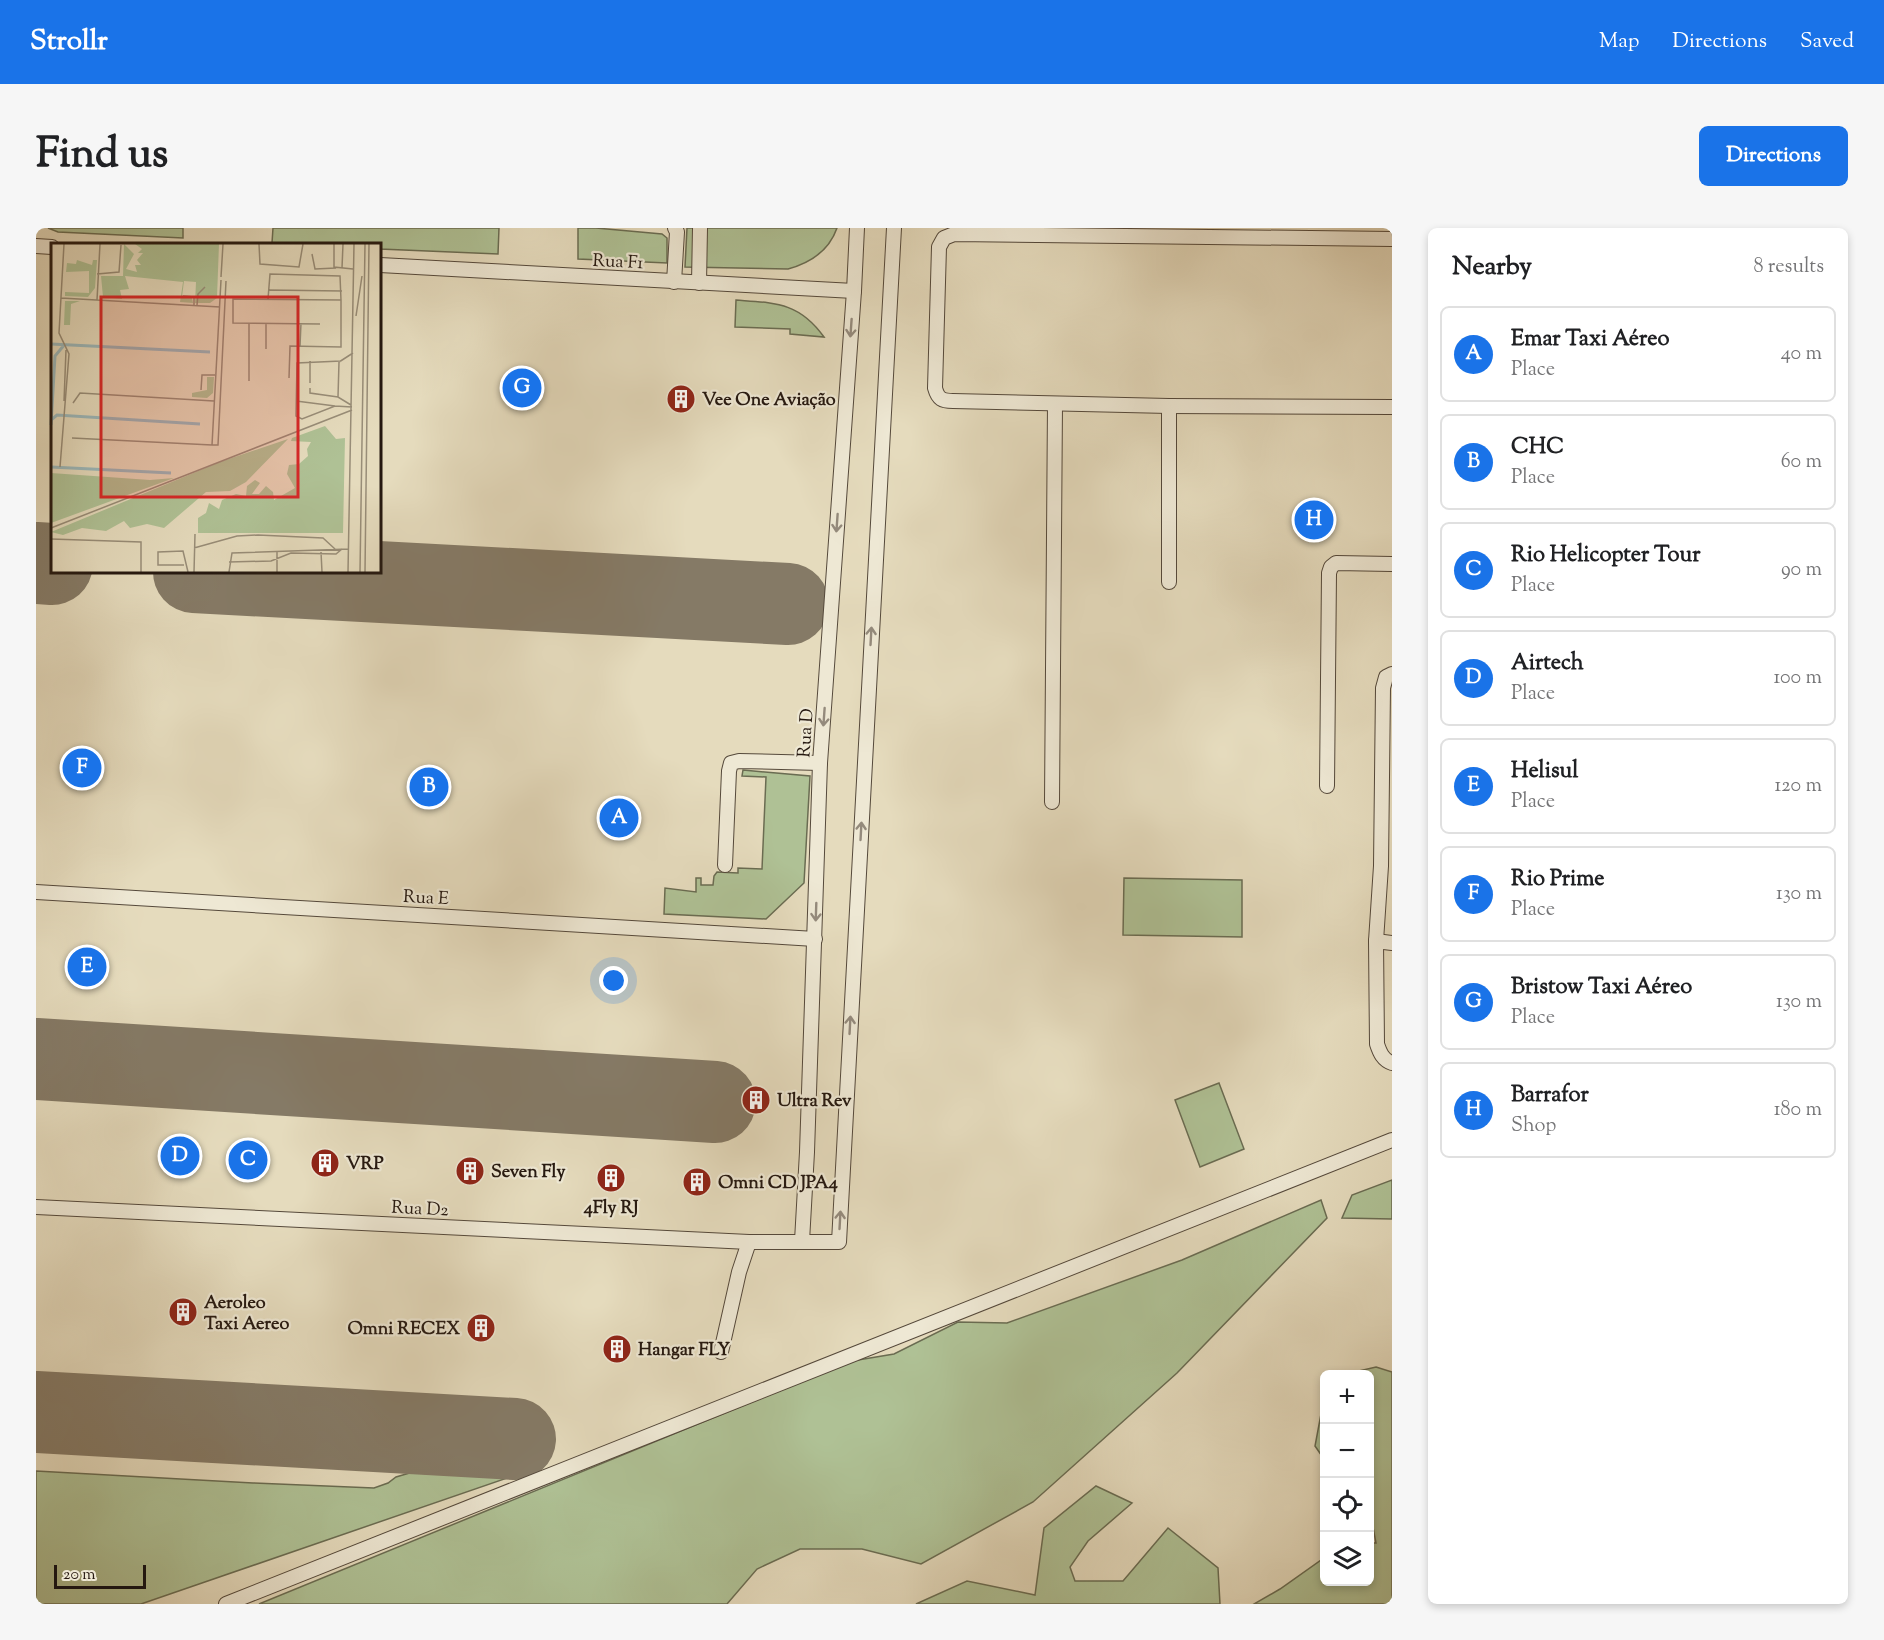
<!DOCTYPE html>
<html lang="en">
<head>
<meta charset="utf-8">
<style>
	body { margin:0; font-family:"Sorts Mill Goudy",serif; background:#f6f6f6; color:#202124 }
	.controls { position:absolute; right:18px; bottom:18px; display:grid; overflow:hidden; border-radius:9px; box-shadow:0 3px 9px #0003 }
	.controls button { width:54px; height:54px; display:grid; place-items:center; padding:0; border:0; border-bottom:2px solid #e0e0e0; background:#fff; color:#202124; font:30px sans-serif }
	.scale { position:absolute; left:18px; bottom:15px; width:92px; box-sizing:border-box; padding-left:6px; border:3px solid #251810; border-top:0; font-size:16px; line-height:21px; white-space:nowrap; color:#251810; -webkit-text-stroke:4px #eee8d4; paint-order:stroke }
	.you { position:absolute; left:578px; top:753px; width:21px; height:21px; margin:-15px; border:4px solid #fff; border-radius:50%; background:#1a73e8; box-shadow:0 0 0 9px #1a73e833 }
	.badge { display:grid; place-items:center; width:39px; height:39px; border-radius:50%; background:#1a73e8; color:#fff; font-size:20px; font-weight:700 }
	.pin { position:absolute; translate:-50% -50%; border:3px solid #fff; box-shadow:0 2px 6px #0006 }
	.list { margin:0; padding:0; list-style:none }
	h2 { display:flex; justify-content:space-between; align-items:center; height:78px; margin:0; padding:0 24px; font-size:26px }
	h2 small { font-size:20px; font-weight:400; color:#757577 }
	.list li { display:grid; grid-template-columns:39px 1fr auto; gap:18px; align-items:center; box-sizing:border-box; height:96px; margin:0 12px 12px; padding:0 12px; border:2px solid #e0e0e0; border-radius:9px }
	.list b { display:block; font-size:22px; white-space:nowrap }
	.list p { margin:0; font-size:20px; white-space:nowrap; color:#757577 }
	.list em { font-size:20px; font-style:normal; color:#757577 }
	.icon { flex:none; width:33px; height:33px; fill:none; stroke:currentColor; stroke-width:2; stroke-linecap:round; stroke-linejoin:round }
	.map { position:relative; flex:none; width:1356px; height:1376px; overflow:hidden; border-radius:9px }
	header { display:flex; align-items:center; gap:36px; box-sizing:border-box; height:84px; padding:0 30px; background:#1a73e8; color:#fff }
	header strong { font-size:28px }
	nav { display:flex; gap:33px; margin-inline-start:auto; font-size:21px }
	.intro { display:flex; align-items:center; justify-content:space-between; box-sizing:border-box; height:144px; padding:0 36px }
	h1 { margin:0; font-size:42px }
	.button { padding:15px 27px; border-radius:9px; background:#1a73e8; color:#fff; font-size:21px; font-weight:700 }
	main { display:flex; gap:36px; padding:0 36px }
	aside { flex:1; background:#fff; border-radius:9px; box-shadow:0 3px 9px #0003 }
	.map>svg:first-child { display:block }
	.green { fill:#afc195; stroke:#6a6c52; stroke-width:1.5 }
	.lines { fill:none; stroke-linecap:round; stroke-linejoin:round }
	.taxiway { stroke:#857a66; stroke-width:82 }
	.service-casing { stroke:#55493b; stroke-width:16 }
	.service { stroke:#eee8d4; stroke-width:14 }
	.oneway { stroke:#948a7c }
	.labels { text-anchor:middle; stroke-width:4.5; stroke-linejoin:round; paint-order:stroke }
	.street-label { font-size:18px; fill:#251810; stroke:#eee8d4 }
	.poi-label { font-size:18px; font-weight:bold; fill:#251810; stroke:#eee8d4; text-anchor:start }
	.inset-river { fill:none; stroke:#9bb8bb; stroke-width:3 }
	.inset-road { fill:none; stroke:#988d78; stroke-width:1.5 }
	.view { fill:#d62828; fill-opacity:0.15; stroke:#d62828; stroke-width:3 }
	.inset-edge { fill:none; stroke:#251810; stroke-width:3 }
</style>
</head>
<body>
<header>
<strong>Strollr</strong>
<nav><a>Map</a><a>Directions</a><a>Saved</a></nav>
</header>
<div class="intro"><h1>Find us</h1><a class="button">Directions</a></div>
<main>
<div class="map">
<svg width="1356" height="1376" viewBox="0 0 1356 1376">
	<rect width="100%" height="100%" fill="#e5dbbd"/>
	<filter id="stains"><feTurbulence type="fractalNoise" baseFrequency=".00333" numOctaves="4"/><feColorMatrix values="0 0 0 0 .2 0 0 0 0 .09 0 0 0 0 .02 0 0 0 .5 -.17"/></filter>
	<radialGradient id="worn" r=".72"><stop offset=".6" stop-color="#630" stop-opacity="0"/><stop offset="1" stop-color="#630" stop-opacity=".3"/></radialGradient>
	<g class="green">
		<path d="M12 0H147V10L22 4Z"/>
		<path d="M237 0H463L462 26 344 21V16L236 15Z"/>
		<path d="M542 0H560L626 6 631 10V35L542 31Z"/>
		<path d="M651 0H801C793 23 774 35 752 41L649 39Z"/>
		<path d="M700 72C739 75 763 74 788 109L754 106V101L699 99Z"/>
		<path d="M707 542 774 548 768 655 730 691 628 686 629 660 660 664V650H665V657H677L678 648 681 644 702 645V640L726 641 730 549 706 548Z"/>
		<path d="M1088 650 1206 652V709L1087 707Z"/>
		<path d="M1183 855 1208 921 1164 939 1139 872Z"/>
		<path d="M1356 952V991L1306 990 1316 967Z"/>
		<path d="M1285 972 1291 990 1141 1145 997 1274 885 1336 826 1321H764L721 1341 691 1376H223L816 1133 858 1126 922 1094 971 1095 1146 1032Z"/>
		<path d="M1340 1139 1356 1144V1376H1218L1244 1361 1288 1330V1354H1334V1315H1340L1336 1294 1334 1291V1146H1310Z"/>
		<path d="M1288 1170V1231L1279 1218Z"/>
		<path d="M475 1227H479L487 1236 500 1240 105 1376H0V1243L217 1255 338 1260 352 1255 360 1249 377 1244 393 1246 406 1242 423 1245 442 1234Z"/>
		<path d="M1060 1258 1096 1275 1052 1313 1034 1339 1039 1353H1087L1132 1300 1182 1340 1184 1376H880L931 1353 999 1367 1008 1300Z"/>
	</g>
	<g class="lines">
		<g class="taxiway">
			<path d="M0 335 16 336"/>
			<path d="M158 344 752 376"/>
			<path d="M0 831 679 874"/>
			<path d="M0 1184 479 1211"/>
		</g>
		<g class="service-casing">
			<g id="service">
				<path d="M1356 11 918 6 908 10 903 19 899 160C902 171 906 173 917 173L1133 178 1356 179"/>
				<path d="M0 18 16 19"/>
				<path d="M344 37 818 63"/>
				<path d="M638 54 641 4 639 0"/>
				<path d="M663 55 664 0"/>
				<path d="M1133 354V178"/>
				<path d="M1356 446 1350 449 1347 460 1345 638 1340 713 1341 816C1344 825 1347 832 1356 835"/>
				<path d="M1291 558 1293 345 1295 339 1300 335 1356 336"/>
				<path d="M1016 574 1019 176"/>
				<path d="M689 637 693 543 695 535 703 533 784 535"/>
				<path d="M0 664 779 711"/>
				<path d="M1340 713 1356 715"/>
				<path d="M0 979 713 1014H803L858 0"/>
				<path d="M766 1013 771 924 784 535 818 63 821 0"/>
				<path d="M685 1124 703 1044 713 1014"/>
				<path d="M190 1376 1356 912"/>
			</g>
		</g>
		<use href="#service" class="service"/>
	</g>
	<defs><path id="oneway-shaft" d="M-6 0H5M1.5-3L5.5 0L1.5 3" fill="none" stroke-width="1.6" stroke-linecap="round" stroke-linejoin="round" transform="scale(1.5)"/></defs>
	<g class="oneway">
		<use href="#oneway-shaft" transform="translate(815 100) rotate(94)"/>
		<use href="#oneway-shaft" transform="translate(801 295) rotate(94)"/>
		<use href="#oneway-shaft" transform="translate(835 408) rotate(-87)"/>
		<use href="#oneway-shaft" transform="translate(788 489) rotate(94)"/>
		<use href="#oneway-shaft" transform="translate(825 603) rotate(-87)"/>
		<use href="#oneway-shaft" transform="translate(780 684) rotate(92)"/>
		<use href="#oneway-shaft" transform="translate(814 797) rotate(-87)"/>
		<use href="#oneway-shaft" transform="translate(804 992) rotate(-87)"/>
	</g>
	<defs>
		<g id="building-disc" transform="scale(1.5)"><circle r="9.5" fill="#8f2418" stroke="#eee8d4"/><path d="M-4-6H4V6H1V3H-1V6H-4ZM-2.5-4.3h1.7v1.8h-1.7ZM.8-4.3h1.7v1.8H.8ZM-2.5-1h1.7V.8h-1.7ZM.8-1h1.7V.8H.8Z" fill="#fff"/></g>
	</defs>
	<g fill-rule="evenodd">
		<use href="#building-disc" x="645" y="171"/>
		<use href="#building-disc" x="720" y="872"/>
		<use href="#building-disc" x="289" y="935"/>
		<use href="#building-disc" x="434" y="943"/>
		<use href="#building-disc" x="575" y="950"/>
		<use href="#building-disc" x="661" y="954"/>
		<use href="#building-disc" x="147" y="1084"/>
		<use href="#building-disc" x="445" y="1100"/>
		<use href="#building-disc" x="581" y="1121"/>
	</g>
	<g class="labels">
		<g class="street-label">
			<text transform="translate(582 33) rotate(3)" y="6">Rua F1</text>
			<text transform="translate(769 505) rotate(-86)" y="6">Rua D</text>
			<text transform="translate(390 669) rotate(3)" y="6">Rua E</text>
			<text transform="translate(384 980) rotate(3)" y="6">Rua D2</text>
		</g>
		<g class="poi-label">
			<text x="666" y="177">Vee One Aviação</text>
			<text x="741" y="878">Ultra Rev</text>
			<text x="310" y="941">VRP</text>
			<text x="455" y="949">Seven Fly</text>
			<text x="682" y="960">Omni CD JPA4</text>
			<text x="575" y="985" text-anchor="middle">4Fly RJ</text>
			<text x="168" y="1080">Aeroleo<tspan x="168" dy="21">Taxi Aereo</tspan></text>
			<text x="424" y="1106" text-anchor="end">Omni RECEX</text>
			<text x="602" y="1127">Hangar FLY</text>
		</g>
	</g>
	<g transform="translate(15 15)">
		<rect width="330" height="330" fill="#e5dbbd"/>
		<path d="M73 1 83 11 75 26 86 29 84 22H90L86 17 92 10H87L91 6 84 1H168L166 55 159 60H144L145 39 133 38 131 54 141 55 142 60 129 59 132 39 74 33 78 46 69 47 71 56 52 54 50 33H72ZM26 17 41 22 42 17H46L44 45 37 54 14 53V49L38 50V28L15 29 16 20 25 21ZM14 58H29L20 61 19 82H13ZM156 134H163L162 150 156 155 141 154V150L156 147ZM274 183 285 196 294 195 292 290H147V275L155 270 158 260 168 266 171 257 185 251 195 253 196 243 204 237 209 240 201 251H208L215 243 222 249 223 257 244 245 236 231 238 222 248 221 257 213 256 206 260 199 240 198 241 195ZM237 196 195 239 179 248 155 249 113 285 96 281 79 285 73 278 55 288 31 285 12 292 0 289 169 219ZM0 230 99 237 123 235 0 280Z" fill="#afc195"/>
		<path class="inset-river" d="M0 101 159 109M0 177 6 172 149 181M0 182 4 113 14 101M0 224 120 230"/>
		<path class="inset-road" d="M208 1 209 21 248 24 252 1M283 1V24L302 26M261 11 264 26 285 25M291 25 292 1M46 31 68 29 70 2M170 34 172 1M217 47 291 48M132 53 143 54V62M10 55 169 64M217 56 219 31 289 33 290 57M46 57 49 1M146 62 147 51 154 44M305 73 311 33M249 103 250 80M215 106V80M290 118 246 120 245 173 251 176 284 163 301 164M238 135 239 103 290 104V57L182 56V80L269 81M198 138V80M259 140V118M259 145V150L287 154 300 162M150 147 151 132H164M287 154 288 119 302 110M13 158 15 107M245 158 284 163M22 160 29 150 163 158M21 195 161 202M161 202H167L175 38M161 202 170 37M9 224 18 111 8 90 13 1M0 285 301 167M0 296 90 299V329M143 305 186 293 207 292 272 295 284 306M226 308V329M270 309 271 329M178 319 220 318 240 310 285 311 291 306M133 322H107V309L132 308 137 329M143 329 144 291M178 329 181 310 298 306M297 329 303 1M309 329 314 1M314 329 318 1"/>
		<path class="view" d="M50 54H247V254H50Z"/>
		<rect width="330" height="330" class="inset-edge"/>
	</g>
	<rect width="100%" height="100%" filter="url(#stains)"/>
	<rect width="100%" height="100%" fill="url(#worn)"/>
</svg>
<div class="controls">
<button>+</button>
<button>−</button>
<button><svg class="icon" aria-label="locate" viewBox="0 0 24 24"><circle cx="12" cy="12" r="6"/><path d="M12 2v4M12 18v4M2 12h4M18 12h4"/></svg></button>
<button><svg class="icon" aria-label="layers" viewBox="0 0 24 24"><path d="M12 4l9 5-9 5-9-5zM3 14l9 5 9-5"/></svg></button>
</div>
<div class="scale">20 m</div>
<div class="you"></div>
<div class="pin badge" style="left:583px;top:590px">A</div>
<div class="pin badge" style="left:393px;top:559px">B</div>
<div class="pin badge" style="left:212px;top:932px">C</div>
<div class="pin badge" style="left:144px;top:928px">D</div>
<div class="pin badge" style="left:51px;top:739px">E</div>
<div class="pin badge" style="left:46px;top:540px">F</div>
<div class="pin badge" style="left:486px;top:160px">G</div>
<div class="pin badge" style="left:1278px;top:292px">H</div>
</div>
<aside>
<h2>Nearby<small>8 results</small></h2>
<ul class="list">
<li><span class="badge">A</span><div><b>Emar Taxi Aéreo</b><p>Place</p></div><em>40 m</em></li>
<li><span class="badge">B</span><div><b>CHC</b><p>Place</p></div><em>60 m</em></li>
<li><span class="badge">C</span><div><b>Rio Helicopter Tour</b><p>Place</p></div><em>90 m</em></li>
<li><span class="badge">D</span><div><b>Airtech</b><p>Place</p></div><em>100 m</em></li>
<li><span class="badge">E</span><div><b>Helisul</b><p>Place</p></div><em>120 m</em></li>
<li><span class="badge">F</span><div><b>Rio Prime</b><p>Place</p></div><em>130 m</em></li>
<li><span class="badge">G</span><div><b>Bristow Taxi Aéreo</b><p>Place</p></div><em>130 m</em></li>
<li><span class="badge">H</span><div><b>Barrafor</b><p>Shop</p></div><em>180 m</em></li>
</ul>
</aside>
</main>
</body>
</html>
